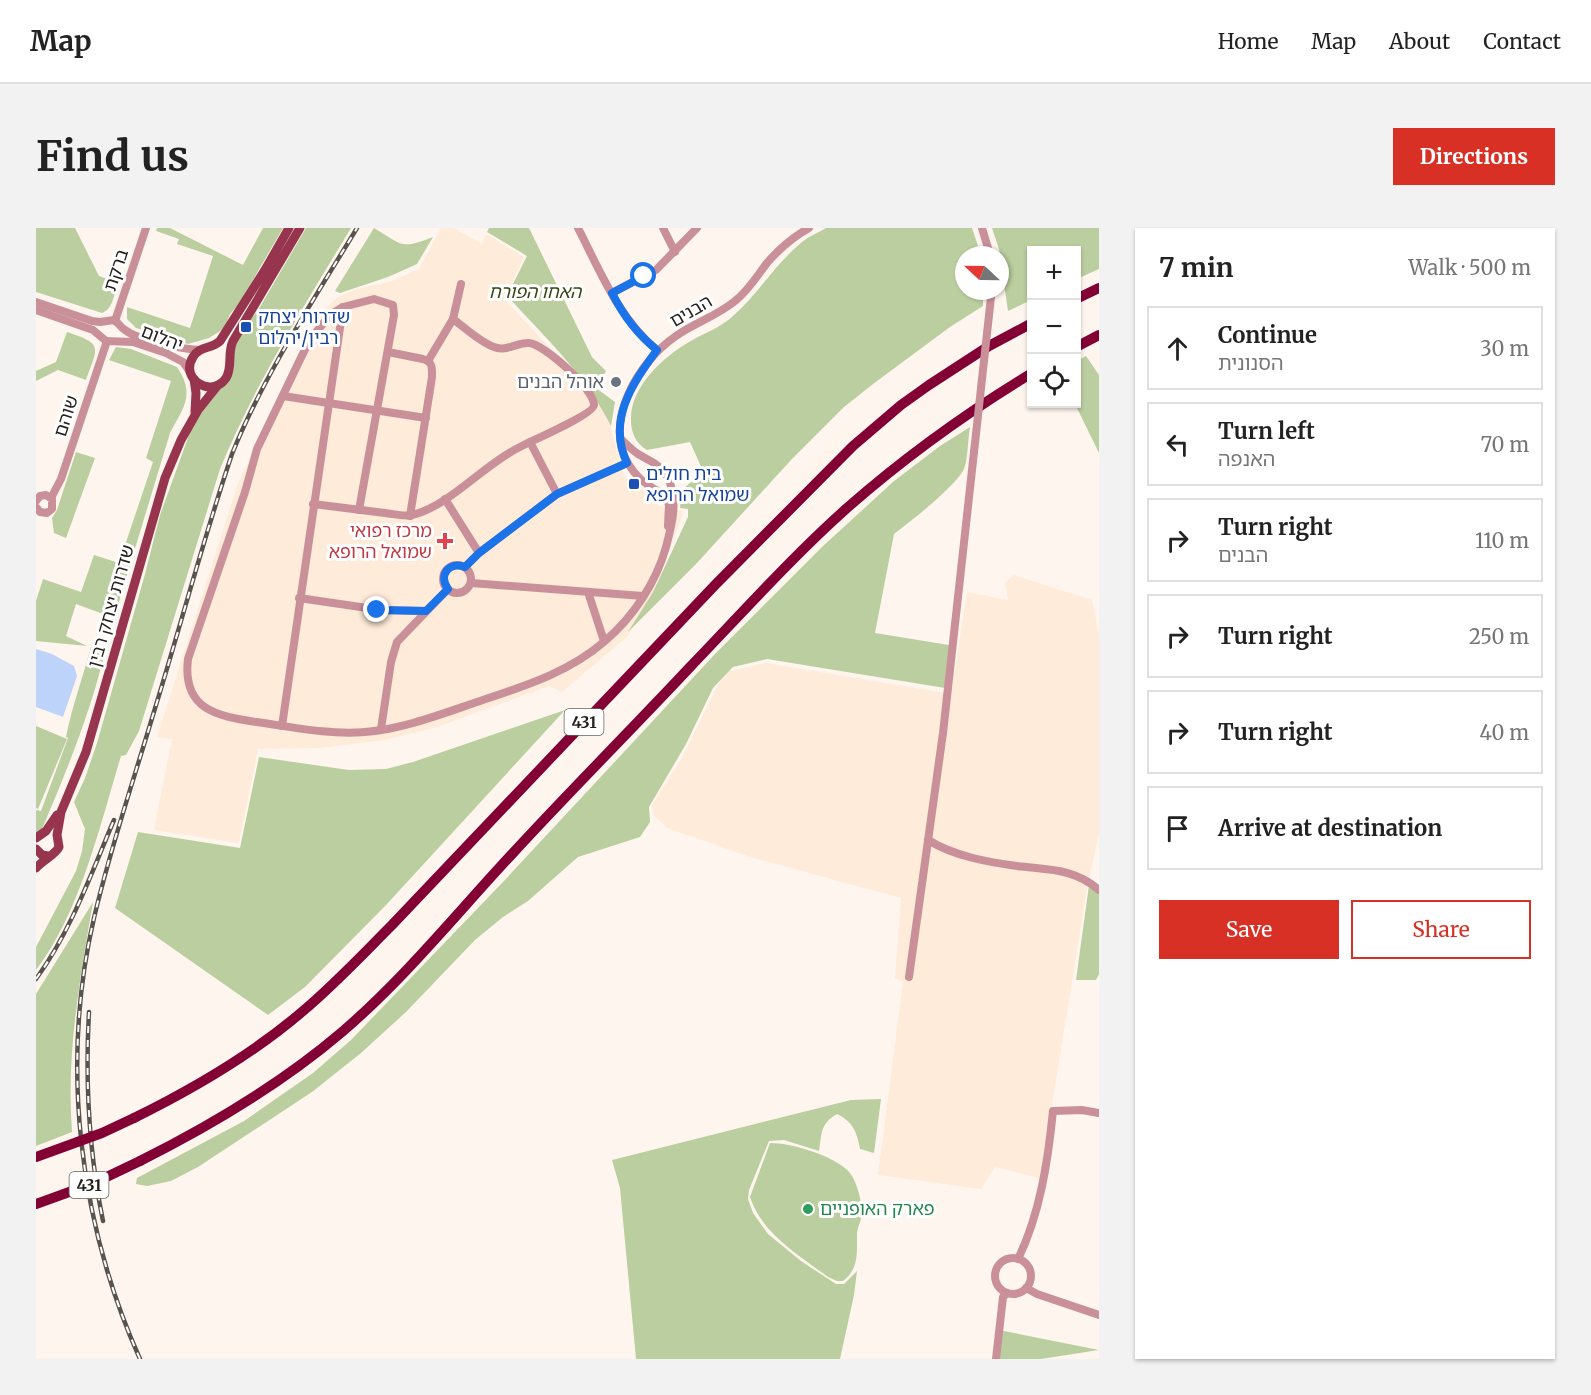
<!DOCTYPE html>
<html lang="en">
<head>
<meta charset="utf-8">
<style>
	body { margin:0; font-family:Merriweather,"Noto Sans Hebrew",serif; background:#f2f2f2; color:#222 }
	.controls { position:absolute; right:18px; top:18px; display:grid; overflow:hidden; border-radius:0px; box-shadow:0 2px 4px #0004 }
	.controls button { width:54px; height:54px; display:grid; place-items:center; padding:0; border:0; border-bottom:2px solid #e0e0e0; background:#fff; color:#222; font:30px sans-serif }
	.compass { position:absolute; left:919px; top:18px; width:54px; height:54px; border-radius:50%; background:#fff; box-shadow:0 2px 4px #0004; rotate:292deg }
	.stop { position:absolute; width:18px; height:18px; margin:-14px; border:4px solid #1a73e8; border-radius:50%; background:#fff }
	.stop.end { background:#1a73e8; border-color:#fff; box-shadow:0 2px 6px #0008 }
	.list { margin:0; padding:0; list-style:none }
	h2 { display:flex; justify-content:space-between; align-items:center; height:78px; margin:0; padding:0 24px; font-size:26px }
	h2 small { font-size:20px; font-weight:400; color:#767676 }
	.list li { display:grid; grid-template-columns:39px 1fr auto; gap:18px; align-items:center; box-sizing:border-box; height:84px; margin:0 12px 12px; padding:0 12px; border:2px solid #e0e0e0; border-radius:0px }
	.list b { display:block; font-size:22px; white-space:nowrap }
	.list p { margin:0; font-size:20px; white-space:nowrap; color:#767676 }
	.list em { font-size:20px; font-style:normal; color:#767676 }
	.actions { display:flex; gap:12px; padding:18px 24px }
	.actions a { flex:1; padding:14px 0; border:2px solid #d93025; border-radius:0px; text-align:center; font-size:21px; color:#d93025 }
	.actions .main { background:#d93025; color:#fff }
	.icon { flex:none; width:33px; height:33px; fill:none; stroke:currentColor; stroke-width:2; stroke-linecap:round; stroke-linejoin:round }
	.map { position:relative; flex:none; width:1063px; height:1131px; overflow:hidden; border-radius:0px }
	header { display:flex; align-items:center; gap:36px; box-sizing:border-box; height:84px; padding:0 30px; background:#fff; border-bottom:2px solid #e0e0e0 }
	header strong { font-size:28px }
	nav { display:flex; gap:33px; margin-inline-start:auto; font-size:21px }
	.intro { display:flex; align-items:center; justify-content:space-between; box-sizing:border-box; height:144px; padding:0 36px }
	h1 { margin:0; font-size:42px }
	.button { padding:15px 27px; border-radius:0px; background:#d93025; color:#fff; font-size:21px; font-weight:700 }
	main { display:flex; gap:36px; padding:0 36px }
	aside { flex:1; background:#fff; border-radius:0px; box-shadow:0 2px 4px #0004 }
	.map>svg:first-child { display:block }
	.built { fill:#feebd9 }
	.green { fill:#bbce9f }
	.water { fill:#bed3fa }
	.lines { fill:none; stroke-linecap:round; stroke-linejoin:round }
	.minor { stroke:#ca909a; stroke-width:8 }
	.major { stroke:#98354e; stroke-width:9 }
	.highway { stroke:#830035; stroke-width:10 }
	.rail-casing { stroke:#58534d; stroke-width:4.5 }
	.rail { stroke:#fff; stroke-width:2; stroke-dasharray:7; stroke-linecap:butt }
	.minor-bridge { stroke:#ca909a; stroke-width:8 }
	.highway-bridge { stroke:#830035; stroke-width:10 }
	.route { stroke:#1a73e8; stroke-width:8 }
	.transit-dot { fill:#1a4fb4; stroke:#fff; stroke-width:2 }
	.worship-dot { fill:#6b7280; stroke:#fff; stroke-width:2 }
	.health-dot { fill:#e0444e; stroke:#fff; stroke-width:2 }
	.leisure-dot { fill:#2e9e5b; stroke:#fff; stroke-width:2 }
	.labels { text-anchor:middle; stroke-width:6; stroke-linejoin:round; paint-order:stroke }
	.shield { fill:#fff; stroke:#676460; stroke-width:1.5 }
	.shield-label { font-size:16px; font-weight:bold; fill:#26211c }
	.street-label { font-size:18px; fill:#26211c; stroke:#fff }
	.park-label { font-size:18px; font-style:italic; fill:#364715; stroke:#fff }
	.transit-label { font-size:18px; fill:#164399; stroke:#fff; text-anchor:start }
	.worship-label { font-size:18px; fill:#5b616d; stroke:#fff; text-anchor:end }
	.health-label { font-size:18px; fill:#be3a42; stroke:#fff; text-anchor:end }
	.leisure-label { font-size:18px; fill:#27864d; stroke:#fff; text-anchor:start }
</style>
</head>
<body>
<header>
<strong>Map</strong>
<nav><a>Home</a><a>Map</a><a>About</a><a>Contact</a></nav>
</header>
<div class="intro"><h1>Find us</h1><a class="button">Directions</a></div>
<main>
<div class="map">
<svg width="1063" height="1131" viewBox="0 0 1063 1131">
	<rect width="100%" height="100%" fill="#fef6ee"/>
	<g class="built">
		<path d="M405 0H418L446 16 450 6 488 29 468 71 569 179 588 248 620 272 621 277 627 279 629 283 646 282 645 291 617 364 592 408 526 464 513 458 401 499 349 512 284 520 222 521 203 615 118 602 136 511 121 509 201 258 268 114 291 79 301 70 317 62 356 53 383 41Z"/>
		<path d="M978 347 1056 372 1063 406V606L1052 655 1004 950 959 939 945 961 842 947 867 754 859 750 865 670 714 629 631 600 618 587 616 577 647 528 681 458 693 443 730 435 915 466 931 364 972 372 969 355Z"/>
	</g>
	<g class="green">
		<path d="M0 0H39L63 48 82 55C78 66 77 81 66 85L0 64Z"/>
		<path d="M121 0H134L207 37 227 0H247L203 76 194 86 189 98 184 103 173 110 152 116 100 100 91 91V79L154 100 177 28 141 16 143 11 120 3Z"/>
		<path d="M270 0H315C268 78 219 156 184 241L103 503 90 527 85 528C64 597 44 685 0 742V719L40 643 46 623 49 601 38 574 49 550 61 515 109 346 124 287 157 196 173 170 191 156 200 112 224 79Z"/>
		<path d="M338 0C367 17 364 22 397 9L381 36 352 49 304 65 299 63Z"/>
		<path d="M453 0H493L556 129 570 143 560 160 579 174 575 198C550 148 509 109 471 68L491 28 451 4Z"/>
		<path d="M790 0H936L945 27H928V63H947V78L914 99 837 156 808 179 755 232 661 335 592 404 617 364 652 289V281L644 280 646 262 667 243 654 214 611 222C600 216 595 205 595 192 594 159 627 129 653 114 668 105 684 100 697 88 722 66 740 35 766 14 773 8 782 5 790 0Z"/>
		<path d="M956 0H1063V41L1041 51 1040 22H996L995 72 972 83 963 21Z"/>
		<path d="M31 104C68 116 62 119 50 152L22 142 0 153V143L20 134Z"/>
		<path d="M80 119 95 121 141 139C160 167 147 180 134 205L78 390 40 376 30 408 51 418 0 413V373L7 351 45 364 58 327 83 335 117 234 110 230 135 153 73 132Z"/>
		<path d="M1050 128 1063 147V225L1039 176 1041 133Z"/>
		<path d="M934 199C932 210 932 232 928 241 920 258 874 294 858 306L839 405 913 417 909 460 731 431 697 439 677 460 650 516 613 579 614 594 604 609 542 629 492 673 467 689 439 712 370 784 325 825 276 864 162 939 135 953 111 958 100 956 101 950 208 893 277 845 315 812 467 654 680 425 786 319 858 253 904 218Z"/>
		<path d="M40 224 59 230 30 310 18 305 16 290 21 282Z"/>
		<path d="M55 419 69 424C53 490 27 552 0 615V582L5 583 32 510 30 509C36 478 47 449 55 419Z"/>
		<path d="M529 482 351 676 269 759 232 787 79 680 102 604 204 620 223 529 313 542 350 541 377 534Z"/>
		<path d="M0 498 31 511 2 581 0 580Z"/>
		<path d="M1053 657 1063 666V746L1060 752H1040Z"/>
		<path d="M57 674C44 750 30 826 36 904L0 918V766Z"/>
		<path d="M845 871 838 925 824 921C821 904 817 894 801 886 784 896 786 905 783 923L748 912 733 913 713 962 712 971 717 985 732 1006 765 1033 800 1056H808L821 1043 818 1067 804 1131H600L584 960 576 932 815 872Z"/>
		<path d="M734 915C756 915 800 928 814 945 821 954 826 974 826 985 826 992 821 999 821 1007 821 1024 823 1041 807 1053H801L792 1049C763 1027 726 1006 714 969Z"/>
		<path d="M963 1102 1063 1122 1005 1131H961Z"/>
	</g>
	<path class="water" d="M0 421 16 426 38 438 41 448 27 489 0 479Z"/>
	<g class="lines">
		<g class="minor">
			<path d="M542 0C564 43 583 91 621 122"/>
			<path d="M627 0 639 24"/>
			<path d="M946 0 954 27"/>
			<path d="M576 65 620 42 661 0"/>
			<path d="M0 74 56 93 64 94 78 92C83 95 84 99 89 102 102 112 146 121 163 122"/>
			<path d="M0 82 57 102 70 113 97 114 130 125 147 134 154 144"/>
			<path d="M79 93 110 0"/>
			<path d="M352 124 387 131C397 134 396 140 396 149L374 288"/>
			<path d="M392 133 417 91 425 56"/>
			<path d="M247 168 390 190"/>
			<path d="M494 214 521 266"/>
			<path d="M15 270 25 251 71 113"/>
			<path d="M409 271 443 325"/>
			<path d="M0 273 4 268 10 267 16 271V281L11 285 4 284 0 279"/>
			<path d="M277 276C301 279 325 282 349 285 358 286 368 289 376 287 414 278 448 236 484 219 495 213 558 186 558 177 558 161 508 116 493 115 482 114 470 124 458 119 445 115 428 99 417 91"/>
			<path d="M323 282 358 87 357 77 338 71 307 79 294 87 273 113 221 221 209 264 152 431C146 481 180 488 220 494 256 499 293 507 329 504 366 501 403 487 438 475 485 459 531 446 569 413 597 389 620 355 630 319 636 296 643 271 631 248 625 237 612 232 602 226 596 222 591 217 585 211"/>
			<path d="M632 298 633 277 630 269C626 264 621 263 615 259 607 254 598 245 593 237 566 194 603 133 640 108 658 95 681 88 699 73 712 63 721 48 731 35 743 21 757 9 773 0"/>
			<circle cx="421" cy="351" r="14"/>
			<path d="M429 339 443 325 521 266 591 235"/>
			<path d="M435 355 607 368"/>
			<path d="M552 364 568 413"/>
			<path d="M263 370 345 382 390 383"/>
			<path d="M246 498 307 79"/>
			<path d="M345 501 355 434 361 414 412 361"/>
			<path d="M892 612C918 628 951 634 981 638 1012 642 1038 640 1063 662"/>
			<path d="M873 749 907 505 938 224"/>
			<circle cx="977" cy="1048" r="18"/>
			<path d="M982 1031C1004 986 1012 933 1017 883L1046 882 1063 885"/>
			<path d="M990 1060 1001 1066 1063 1087"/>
			<path d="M960 1131 967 1069 971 1065"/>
		</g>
		<g class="major">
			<path d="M253 0 229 42 184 113C176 121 163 118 157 129 143 151 176 171 190 150 197 139 191 125 197 113L264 0"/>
			<path d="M158 151 160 165 159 184"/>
			<path d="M0 610 10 603 21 587"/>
			<path d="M0 621 6 627 12 628"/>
			<path d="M0 640C7 632 19 627 23 619L21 607 25 584 50 524 129 250 145 212 162 182 182 157"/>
		</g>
		<g class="highway">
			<path d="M1040 71 1063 60"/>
			<path d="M1040 119 1063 107"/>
			<path d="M98 890C157 861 217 826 267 783 299 756 327 726 356 697L680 356 817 218 865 177 893 157 953 118 996 95"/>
			<path d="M104 933C176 897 245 856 306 804 369 750 421 685 477 625 535 562 596 501 655 438 706 385 756 329 811 280 869 229 930 185 996 145"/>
		</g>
		<g class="rail-casing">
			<g id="rail">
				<path d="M0 751C35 703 55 646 78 592"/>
				<path d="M53 784C49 854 53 924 67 993"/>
				<path d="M104 1131C43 995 24 836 58 690 74 621 97 554 117 487 144 400 167 312 196 226 228 147 277 73 321 0"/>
			</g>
		</g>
		<use href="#rail" class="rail"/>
		<path class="minor-bridge" d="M938 224 955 69"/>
		<g class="highway-bridge">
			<path d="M0 929 66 905 98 890"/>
			<path d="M0 976 58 955 104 933"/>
		</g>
	</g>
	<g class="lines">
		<path class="route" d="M341 382 390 383 412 361C402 347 413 333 429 339L443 325 521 266 591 235C571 192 596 156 621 122 601 106 587 87 576 65L608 48"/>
	</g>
	<g class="transit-dot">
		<rect x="204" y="93" width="12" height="12" rx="3"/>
		<rect x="592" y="250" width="12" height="12" rx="3"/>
	</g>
	<circle class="worship-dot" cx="580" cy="154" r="6"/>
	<path class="health-dot" d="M406 304h6v6h6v6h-6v6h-6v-6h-6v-6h6z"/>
	<circle class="leisure-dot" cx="772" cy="981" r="6"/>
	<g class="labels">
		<g class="shield">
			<rect x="528.5" y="481" width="39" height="26" rx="4.5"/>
			<rect x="33.5" y="944" width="39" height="26" rx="4.5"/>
		</g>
		<g class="shield-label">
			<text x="548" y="500">431</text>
			<text x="53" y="963">431</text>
		</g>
		<g class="street-label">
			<text transform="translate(80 42) rotate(-72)" y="6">ברקת</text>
			<text transform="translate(655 83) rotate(-30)" y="6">הבנים</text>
			<text transform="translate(126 110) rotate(21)" y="6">יהלום</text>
			<text transform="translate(30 188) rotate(-72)" y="6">שוהם</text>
			<text transform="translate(75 378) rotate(-74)" y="6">שדרות יצחק רבין</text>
		</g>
		<g class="park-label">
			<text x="499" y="70">האחו הפורח</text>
		</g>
		<g class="transit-label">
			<text x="222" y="95">שדרות יצחק<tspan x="222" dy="21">רבין/יהלום</tspan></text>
			<text x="610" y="252">בית חולים<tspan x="610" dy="21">שמואל הרופא</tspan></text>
		</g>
		<g class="worship-label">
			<text x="568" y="160">אוהל הבנים</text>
		</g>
		<g class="health-label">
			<text x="396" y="309">מרכז רפואי<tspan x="396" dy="21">שמואל הרופא</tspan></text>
		</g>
		<g class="leisure-label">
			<text x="784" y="987">פארק האופניים</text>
		</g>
	</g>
</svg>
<div class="controls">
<button>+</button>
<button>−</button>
<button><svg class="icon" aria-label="locate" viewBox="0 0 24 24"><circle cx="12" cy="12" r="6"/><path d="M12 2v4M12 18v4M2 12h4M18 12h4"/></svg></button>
</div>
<svg class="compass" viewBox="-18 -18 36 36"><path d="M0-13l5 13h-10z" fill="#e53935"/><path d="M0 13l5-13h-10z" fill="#767676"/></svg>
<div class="stop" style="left:608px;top:48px"></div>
<div class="stop end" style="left:341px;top:382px"></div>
</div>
<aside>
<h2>7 min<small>Walk · 500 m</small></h2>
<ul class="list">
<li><svg class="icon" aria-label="ahead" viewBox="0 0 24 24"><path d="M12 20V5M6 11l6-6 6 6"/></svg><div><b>Continue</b><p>הסנונית</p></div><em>30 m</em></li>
<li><svg class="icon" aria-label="left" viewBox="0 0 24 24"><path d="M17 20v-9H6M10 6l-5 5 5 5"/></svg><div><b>Turn left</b><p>האנפה</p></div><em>70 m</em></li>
<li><svg class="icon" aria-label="right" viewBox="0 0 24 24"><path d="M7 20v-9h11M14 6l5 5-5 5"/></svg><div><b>Turn right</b><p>הבנים</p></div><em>110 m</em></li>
<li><svg class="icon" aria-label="right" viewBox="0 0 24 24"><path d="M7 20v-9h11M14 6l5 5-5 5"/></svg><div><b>Turn right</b></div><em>250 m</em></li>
<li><svg class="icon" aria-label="right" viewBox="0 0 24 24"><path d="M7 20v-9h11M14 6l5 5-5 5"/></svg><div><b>Turn right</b></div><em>40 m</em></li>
<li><svg class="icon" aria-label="arrive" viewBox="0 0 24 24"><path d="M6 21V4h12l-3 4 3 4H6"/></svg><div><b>Arrive at destination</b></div></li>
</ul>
<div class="actions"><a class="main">Save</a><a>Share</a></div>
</aside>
</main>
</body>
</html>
